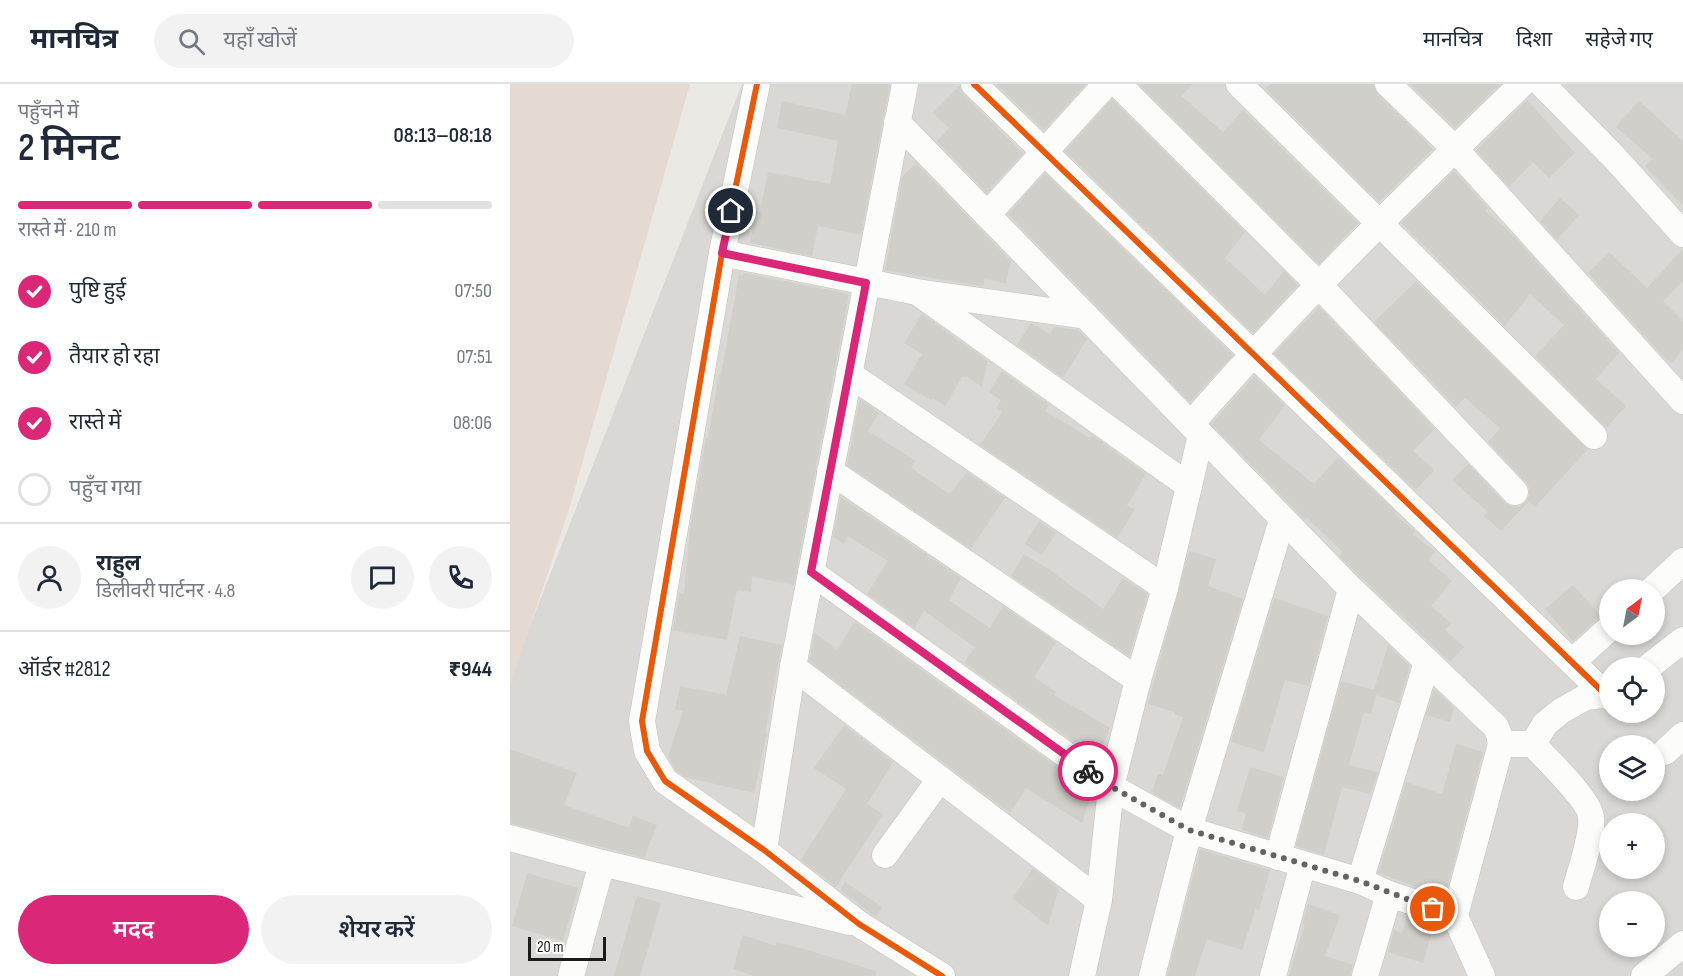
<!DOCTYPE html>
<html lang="hi">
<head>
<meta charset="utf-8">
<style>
  :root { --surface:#fff; --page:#f2f2f3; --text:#1f2937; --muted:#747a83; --line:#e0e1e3; --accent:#db2777 }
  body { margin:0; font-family:"Sofia Sans Condensed","Noto Sans Devanagari",sans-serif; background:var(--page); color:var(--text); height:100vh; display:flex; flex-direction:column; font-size:22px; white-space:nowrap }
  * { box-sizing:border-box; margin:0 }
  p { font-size:20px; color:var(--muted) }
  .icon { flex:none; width:33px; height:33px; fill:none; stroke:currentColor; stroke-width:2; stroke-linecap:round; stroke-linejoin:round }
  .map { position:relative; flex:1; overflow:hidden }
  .details { display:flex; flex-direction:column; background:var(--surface); width:510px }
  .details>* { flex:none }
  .needle { width:39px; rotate:32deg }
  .controls { position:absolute; left:1089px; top:495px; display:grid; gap:12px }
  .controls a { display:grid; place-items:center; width:66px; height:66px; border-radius:50%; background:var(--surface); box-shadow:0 3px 9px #0003; font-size:30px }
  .scale { position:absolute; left:18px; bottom:15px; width:78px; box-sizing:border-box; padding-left:6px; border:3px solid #1b1b1b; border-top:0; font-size:16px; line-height:21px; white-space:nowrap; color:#1b1b1b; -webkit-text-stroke:4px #fff; paint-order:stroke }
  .pin { position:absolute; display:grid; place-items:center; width:51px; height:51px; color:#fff; margin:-26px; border:3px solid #fff; border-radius:50%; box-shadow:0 2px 6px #0007 }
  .courier { position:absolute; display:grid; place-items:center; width:60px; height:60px; margin:-30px; border:4px solid #db2777; border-radius:50%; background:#fff; color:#222; box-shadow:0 2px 8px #0007 }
  .headline em { font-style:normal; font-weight:600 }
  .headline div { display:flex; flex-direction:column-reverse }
  .headline { display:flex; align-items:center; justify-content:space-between; height:102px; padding:0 18px }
  h1 { font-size:39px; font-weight:600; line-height:45px }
  .bar { display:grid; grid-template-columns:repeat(4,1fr); gap:9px 6px; align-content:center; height:72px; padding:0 18px }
  .bar i { height:8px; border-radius:4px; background:var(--line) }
  .bar .active { background:var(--accent) }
  .bar p { grid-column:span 4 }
  .line { display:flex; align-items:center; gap:15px; padding:0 18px; border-top:2px solid var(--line) }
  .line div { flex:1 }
  .round { display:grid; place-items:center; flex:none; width:63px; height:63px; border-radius:32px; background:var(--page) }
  ol { padding:0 18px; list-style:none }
  li { display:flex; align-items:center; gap:18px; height:66px }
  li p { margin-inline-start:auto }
  li .icon { padding:6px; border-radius:50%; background:var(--accent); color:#fff; stroke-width:4 }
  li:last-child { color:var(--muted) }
  li i { width:33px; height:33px; border:3px solid var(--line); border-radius:50% }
  .primary-button { display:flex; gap:12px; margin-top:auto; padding:12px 18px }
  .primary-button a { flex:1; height:69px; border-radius:36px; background:var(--accent); color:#fff; font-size:24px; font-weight:600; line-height:69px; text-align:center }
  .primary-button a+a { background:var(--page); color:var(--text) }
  header { display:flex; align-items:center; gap:36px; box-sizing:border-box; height:84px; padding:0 30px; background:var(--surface); border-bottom:2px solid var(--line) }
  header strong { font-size:28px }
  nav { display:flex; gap:33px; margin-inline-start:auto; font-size:21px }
  .search { width:420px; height:54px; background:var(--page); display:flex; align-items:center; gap:15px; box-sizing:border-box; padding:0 21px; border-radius:33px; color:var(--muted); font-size:22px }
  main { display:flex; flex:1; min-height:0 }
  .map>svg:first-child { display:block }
</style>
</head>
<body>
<header>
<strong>मानचित्र</strong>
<div class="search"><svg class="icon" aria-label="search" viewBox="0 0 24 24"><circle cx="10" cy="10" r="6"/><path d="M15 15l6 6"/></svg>यहाँ खोजें</div>
<nav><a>मानचित्र</a><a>दिशा</a><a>सहेजे गए</a></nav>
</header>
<main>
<section class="details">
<div class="headline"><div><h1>2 मिनट</h1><p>पहुँचने में</p></div><em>08:13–08:18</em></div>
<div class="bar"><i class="active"></i><i class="active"></i><i class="active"></i><i></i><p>रास्ते में · 210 m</p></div>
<ol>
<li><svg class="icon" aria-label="check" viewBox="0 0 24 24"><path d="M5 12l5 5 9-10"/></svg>पुष्टि हुई<p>07:50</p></li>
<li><svg class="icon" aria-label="check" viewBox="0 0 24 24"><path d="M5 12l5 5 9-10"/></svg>तैयार हो रहा<p>07:51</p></li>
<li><svg class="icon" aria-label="check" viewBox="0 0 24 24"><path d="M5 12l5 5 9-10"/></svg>रास्ते में<p>08:06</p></li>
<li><i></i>पहुँच गया</li>
</ol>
<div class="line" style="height:108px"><a class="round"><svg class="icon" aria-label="person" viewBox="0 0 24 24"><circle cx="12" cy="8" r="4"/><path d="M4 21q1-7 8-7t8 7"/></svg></a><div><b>राहुल</b><p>डिलीवरी पार्टनर · 4.8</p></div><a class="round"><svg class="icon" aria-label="chat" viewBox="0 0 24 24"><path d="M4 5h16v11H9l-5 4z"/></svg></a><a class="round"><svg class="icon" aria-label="phone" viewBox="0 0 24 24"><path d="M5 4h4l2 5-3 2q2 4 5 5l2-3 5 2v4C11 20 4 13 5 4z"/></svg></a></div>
<div class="line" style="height:78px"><div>ऑर्डर #2812</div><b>₹944</b></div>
<div class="primary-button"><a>मदद</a><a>शेयर करें</a></div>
</section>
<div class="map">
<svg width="1173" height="892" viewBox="0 0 1173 892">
  <rect width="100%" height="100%" fill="#eae9e3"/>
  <path fill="#d9d8d5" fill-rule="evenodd" d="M232 0H1173V892H0V593ZM1100 506H1144V550H1100ZM1100 584H1144V628H1100ZM1100 662H1144V706H1100ZM1100 740H1144V784H1100ZM1100 818H1144V862H1100Z"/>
  <path fill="#e5dad2" d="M0 0H180L60 422 0 603Z"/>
  <g fill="#d0cfca">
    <path d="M342 0H380L351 151 308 142 302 172 240 159 246 127 250 128 258 88 320 100 328 57 267 44 272 17 335 31Z"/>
    <path d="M486 0H576L534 46Z"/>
    <path d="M629 0H683L671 12 713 48 733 26 848 139 809 180Z"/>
    <path d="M760 0H863L868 11 923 65 869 118 756 5Z"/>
    <path d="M900 0H990L945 44Z"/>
    <path d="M449 2 454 11 513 69 477 109 427 57 439 44 423 29Z"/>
    <path d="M602 15 735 148 715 174 755 211 774 187 788 201 743 249 555 67Z"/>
    <path d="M1017 16 1065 69 1039 94 1023 78 999 103 966 66Z"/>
    <path d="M1129 17 1173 57V122L1135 82 1143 75 1106 43Z"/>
    <path d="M406 79 501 177 496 199 475 195 473 202 375 186 392 93Z"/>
    <path d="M944 87 978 124 975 127 997 145 1109 269 1086 295 1116 322 1096 344 1025 272 1054 241 1020 210 995 242 891 139Z"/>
    <path d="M535 89 723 271 680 318 498 130Z"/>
    <path d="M1050 114 1069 131 1047 156 1030 137Z"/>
    <path d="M1173 165V197L1153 217 1173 237V265L1162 279 1150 269 1078 189 1099 168 1137 204Z"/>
    <path d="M234 189 339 210 284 501 242 493 241 508 227 506 217 556 163 546 169 509 174 510 180 444 196 354H198L209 290H211L229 191 233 192Z"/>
    <path d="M906 197 1078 365 1025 423 1019 417 991 447 974 432 978 428 942 396 958 380 995 419 1000 422 1008 423 1016 418 1019 412V404L1016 398 978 358 990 344 955 314 946 323 864 238Z"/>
    <path d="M809 223 925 345 903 367 924 386 906 406 764 270Z"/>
    <path d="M412 230 478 277 472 303 456 292 455 294 452 293 435 322 422 314 421 316 394 300 412 270 394 259Z"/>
    <path d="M521 239 540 250 544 243 568 246 577 255 553 294 507 261Z"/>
    <path d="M492 287 539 321 535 327 580 354 582 351 636 390 617 421 625 426 607 454 470 361 492 328 486 324 491 316 479 308Z"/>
    <path d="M744 292 775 321 749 356 804 400 828 373 886 428 884 430 905 447 902 450 925 467 918 476 942 497 921 522 941 539 935 546 954 563 940 578 852 494 829 472 833 468 797 434 795 436 701 340Z"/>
    <path d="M350 315 369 329 358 347 406 377 401 384 440 410 457 388 495 414 461 465 337 381Z"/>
    <path d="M331 413 451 494 439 516 480 544 493 522 546 558 524 593 546 608 544 611 600 644 587 674 454 579 465 563 414 527 404 544 357 510 378 477 338 452 334 460 323 453Z"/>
    <path d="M529 437 546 449 532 471 515 460Z"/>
    <path d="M679 467 706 475 698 502 733 515 670 724 642 709 648 690 653 691 673 633 664 630 665 628 638 620Z"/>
    <path d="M514 470 540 486 593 525 613 494 638 510 619 572 501 492Z"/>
    <path d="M1063 501 1091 532 1063 557 1035 525Z"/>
    <path d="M764 514 818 532 799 602 775 596 754 668 721 658Z"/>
    <path d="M345 538 582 708 572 739 516 704 500 729 299 577 305 549 327 566Z"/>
    <path d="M230 552 272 561 255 649H257L244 709 175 693 166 687 158 672 173 627 165 625 170 602 216 611Z"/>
    <path d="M878 561 900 582 889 619 866 611 861 630 854 628 839 681 868 688 861 710 832 703 814 771 786 762 831 597 864 606Z"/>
    <path d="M924 605 944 623 940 638 916 631Z"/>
    <path d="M334 641 383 678 357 720 373 730 326 803 291 776 336 705 304 684Z"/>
    <path d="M946 660 973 668 935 813 868 789 896 698 932 710Z"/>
    <path d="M0 665 67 689 54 721 119 744 123 732 147 741 134 774 0 739Z"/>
    <path d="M740 683 774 693 758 754 732 746 736 729 727 727Z"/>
    <path d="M690 765 760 786 749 826 746 824 732 866 697 855 685 892H657Z"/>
    <path d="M523 784 549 804 538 842 503 814Z"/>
    <path d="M17 789 68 804 53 857 2 842Z"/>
    <path d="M335 798 372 823 366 833 330 806Z"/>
    <path d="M127 812 151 819 130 892H104Z"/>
    <path d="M798 820 830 831 815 872 843 881 840 892H779L795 840 793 839Z"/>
    <path d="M897 832 924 841 913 879 878 868 884 846 892 849Z"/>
    <path d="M233 851 266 862V858L294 865 366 887V892H244L223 885Z"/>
  </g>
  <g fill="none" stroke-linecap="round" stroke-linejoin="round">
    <defs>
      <g id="minor">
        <path d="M247 0 212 169 132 637 137 667 155 697 254 766 349 840 432 892"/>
        <path d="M464 0 1097 612"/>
        <path d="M608 0 809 201 1005 408"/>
        <path d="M729 0 1084 352"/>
        <path d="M878 0 945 65 1173 317"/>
        <path d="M1032 0 1104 73 1173 150"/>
        <path d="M387 38 841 505 986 643 989 650 991 660"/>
        <path d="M477 131 596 0"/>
        <path d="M212 169 407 208 576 232"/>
        <path d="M410 210 679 402"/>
        <path d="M339 290 655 504"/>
        <path d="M681 340C784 221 898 110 1012 0"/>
        <path d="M320 387 628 596"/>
        <path d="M301 488 601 703 679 746 850 797 879 810 945 832 972 892"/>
        <path d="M1142 506 1173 477"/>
        <path d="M1062 578 1100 544"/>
        <path d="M283 583 589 816"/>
        <path d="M1137 584 1173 556"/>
        <path d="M1023 660C1036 675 1080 716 1081 733 1083 751 1071 784 1066 803"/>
        <path d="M1155 668 1173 651"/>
        <path d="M0 754 92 779 340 838"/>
        <path d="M254 766 283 583 395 0"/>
        <path d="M375 771 430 695"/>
        <path d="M768 773 841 505"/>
        <path d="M850 797 917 578"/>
        <path d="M945 832 991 660H1023L1035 640 1051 627 1076 613 1100 610"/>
        <path d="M61 892 92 779"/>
        <path d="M572 892 589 816 601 703 628 596 655 504 691 351"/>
        <path d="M642 892 679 746 772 436"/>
        <path d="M763 892 793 780"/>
        <path d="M855 892 879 810"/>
        <path d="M1134 892 1173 860"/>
      </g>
    </defs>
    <use href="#minor" stroke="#c2c2bf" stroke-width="27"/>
    <use href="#minor" stroke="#fcfcfb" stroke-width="26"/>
    <defs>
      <g id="cycleway">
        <path d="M247 0 212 169 132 637 137 667 155 697 254 766 349 840 432 892"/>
        <path d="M464 0 1097 612"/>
      </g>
    </defs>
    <use href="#cycleway" stroke="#fff" stroke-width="10"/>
    <use href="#cycleway" stroke="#e8590c" stroke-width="6"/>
  </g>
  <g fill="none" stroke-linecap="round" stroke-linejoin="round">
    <path stroke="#636361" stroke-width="6" stroke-dasharray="0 10.8" d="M578 687 602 703 679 746 850 797 923 825"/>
    <path stroke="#db2777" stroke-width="8" d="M221 127 212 169 356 199 301 488 578 687"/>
  </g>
</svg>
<div class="controls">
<a><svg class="needle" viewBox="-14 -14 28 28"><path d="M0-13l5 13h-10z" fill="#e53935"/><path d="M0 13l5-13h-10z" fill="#747a83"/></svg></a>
<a><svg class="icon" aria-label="locate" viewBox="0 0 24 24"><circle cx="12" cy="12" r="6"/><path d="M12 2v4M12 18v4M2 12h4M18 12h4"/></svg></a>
<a><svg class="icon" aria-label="layers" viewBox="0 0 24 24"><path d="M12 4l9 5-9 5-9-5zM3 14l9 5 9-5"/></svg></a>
<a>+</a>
<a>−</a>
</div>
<div class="scale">20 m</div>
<div class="pin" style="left:923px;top:825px;background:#ea580c"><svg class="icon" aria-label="bag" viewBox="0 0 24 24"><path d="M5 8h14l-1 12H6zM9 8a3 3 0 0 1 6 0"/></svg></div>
<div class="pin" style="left:221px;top:127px;background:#1f2937"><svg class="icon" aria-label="home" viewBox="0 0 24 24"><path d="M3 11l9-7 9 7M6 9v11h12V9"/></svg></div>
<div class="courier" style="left:578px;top:687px"><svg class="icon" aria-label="bike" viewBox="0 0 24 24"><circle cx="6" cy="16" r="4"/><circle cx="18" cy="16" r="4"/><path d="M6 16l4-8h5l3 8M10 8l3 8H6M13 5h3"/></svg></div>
</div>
</main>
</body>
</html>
